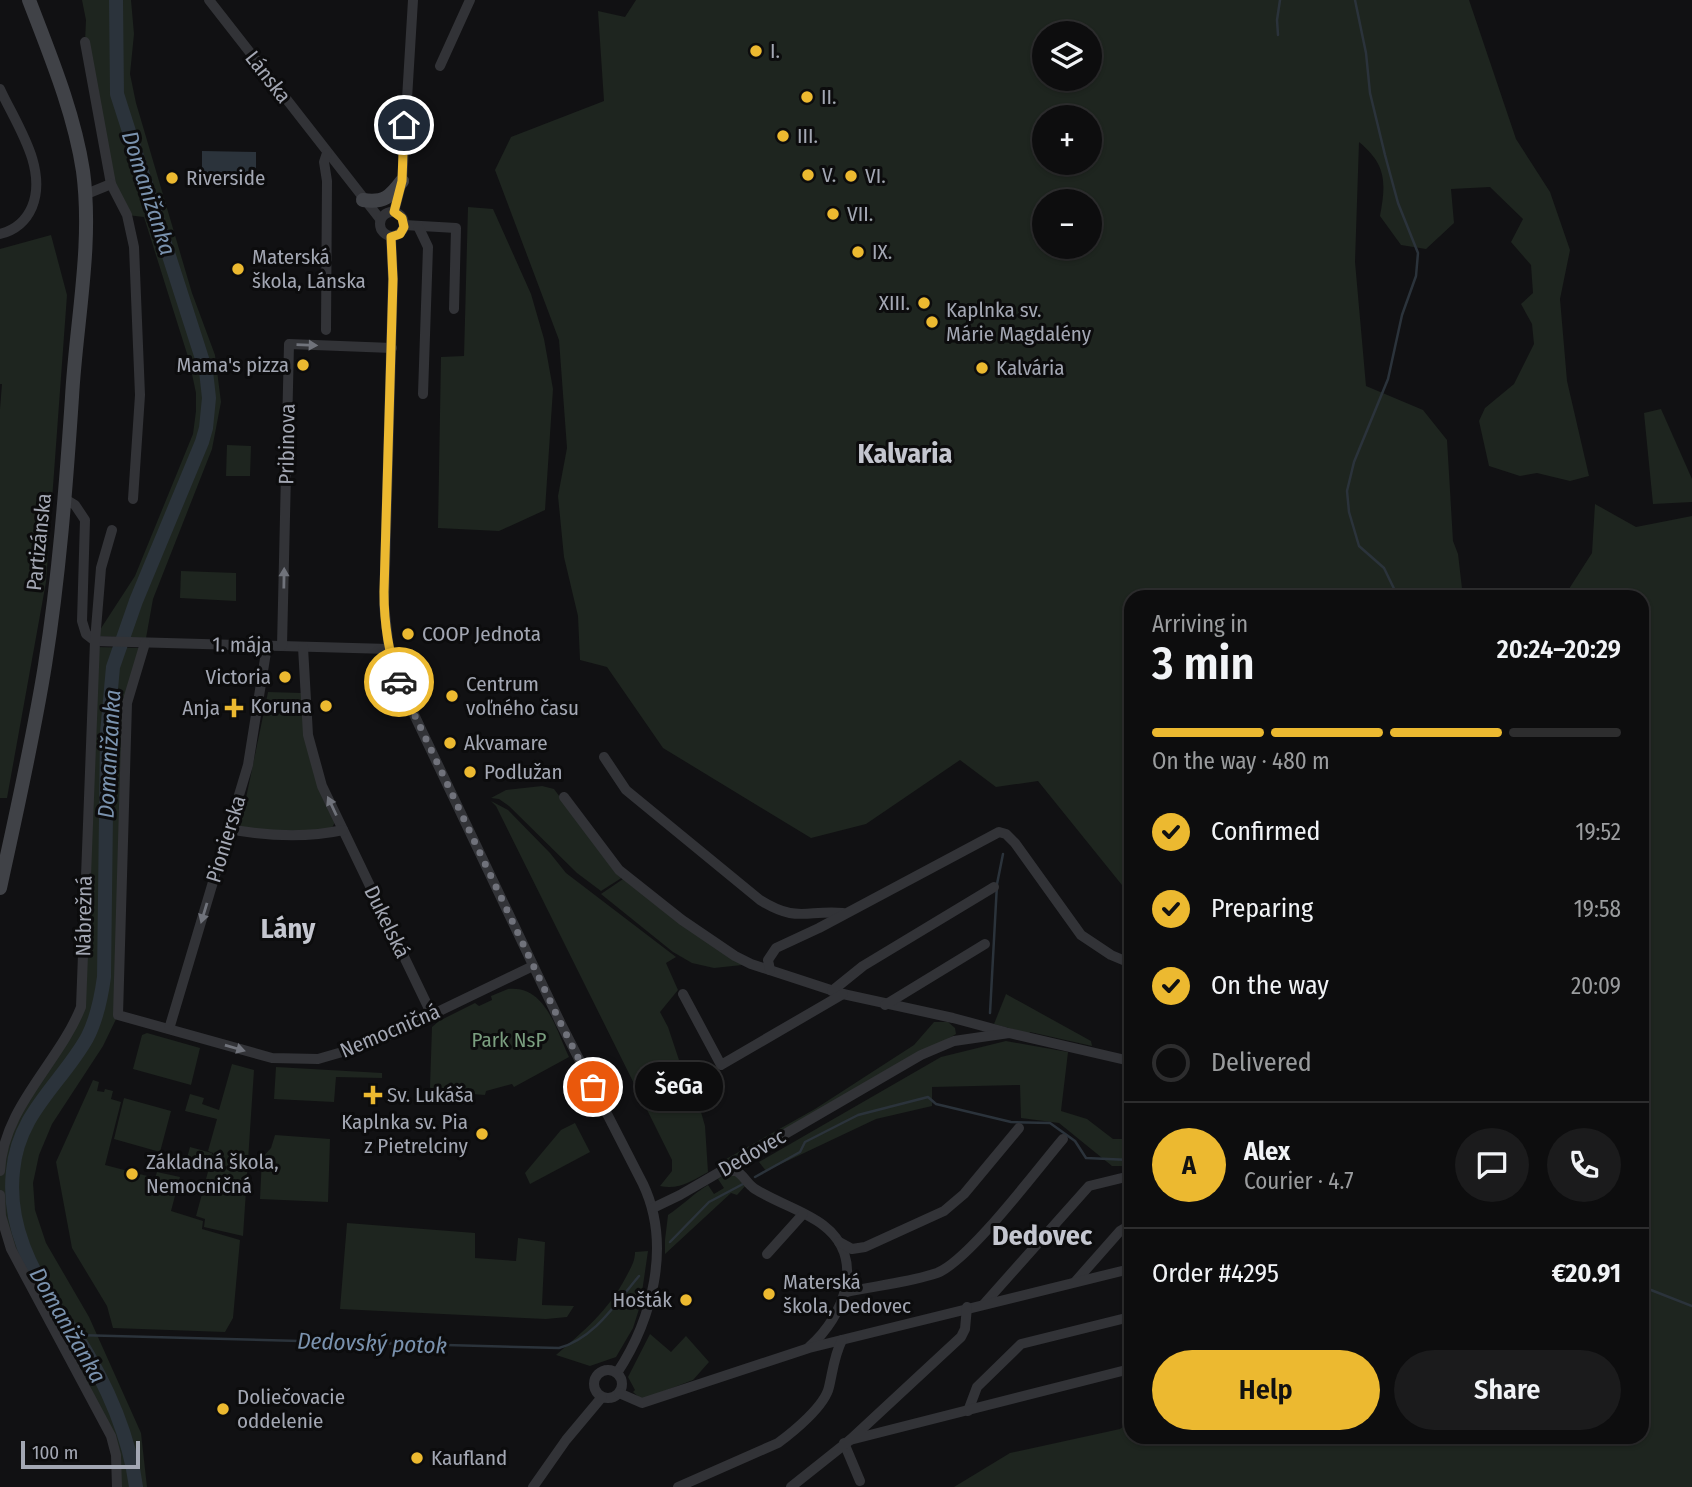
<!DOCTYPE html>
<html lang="en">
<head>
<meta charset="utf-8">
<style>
  :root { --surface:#0d0d0e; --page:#1b1b1c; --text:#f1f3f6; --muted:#9a9c9e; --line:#2d2d2e; --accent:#ecb930 }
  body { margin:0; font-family:"Fira Sans Condensed",sans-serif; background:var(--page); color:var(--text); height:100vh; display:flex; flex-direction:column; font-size:26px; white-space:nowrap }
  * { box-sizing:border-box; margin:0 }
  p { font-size:23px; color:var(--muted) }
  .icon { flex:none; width:38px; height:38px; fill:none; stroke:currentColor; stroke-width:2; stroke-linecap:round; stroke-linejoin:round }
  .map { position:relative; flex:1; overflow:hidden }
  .side { position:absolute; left:1124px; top:590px; width:525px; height:854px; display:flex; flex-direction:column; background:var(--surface); border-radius:21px; box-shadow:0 2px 5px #0004,0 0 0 2px var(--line) }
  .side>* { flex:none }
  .tools { position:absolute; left:1032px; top:21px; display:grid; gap:14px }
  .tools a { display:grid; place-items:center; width:70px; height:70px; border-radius:50%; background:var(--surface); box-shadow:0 2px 5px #0004,0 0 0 2px var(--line); font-size:35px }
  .scale { position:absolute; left:21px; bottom:18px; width:119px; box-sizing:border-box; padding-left:7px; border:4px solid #a3a7b3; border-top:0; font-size:19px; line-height:24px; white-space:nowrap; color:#a3a7b3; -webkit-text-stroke:5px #0c0c0d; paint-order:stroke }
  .pin { position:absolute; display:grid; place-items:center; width:60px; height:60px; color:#fff; margin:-30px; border:4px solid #fff; border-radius:50%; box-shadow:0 2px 7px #0007 }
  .courier { position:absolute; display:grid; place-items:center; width:70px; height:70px; margin:-35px; border:5px solid #ecb930; border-radius:50%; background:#fff; color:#222; box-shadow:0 2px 9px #0007 }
  .bubble { position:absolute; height:49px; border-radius:24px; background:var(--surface); box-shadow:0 2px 5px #0004,0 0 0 2px var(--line); font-size:23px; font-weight:600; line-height:49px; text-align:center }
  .overview em { font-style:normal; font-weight:600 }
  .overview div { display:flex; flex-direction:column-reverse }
  .overview { display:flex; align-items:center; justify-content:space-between; height:119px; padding:0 28px }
  h1 { font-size:46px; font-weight:600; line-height:52px }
  .bar { display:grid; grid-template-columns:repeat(4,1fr); gap:10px 7px; align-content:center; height:84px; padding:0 28px }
  .bar i { height:9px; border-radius:5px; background:var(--line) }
  .bar .current { background:var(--accent) }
  .bar p { grid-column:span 4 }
  .line { display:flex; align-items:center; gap:18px; padding:0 28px; border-top:2px solid var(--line) }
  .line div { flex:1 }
  .round { display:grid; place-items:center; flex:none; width:74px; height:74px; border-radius:37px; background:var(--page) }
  ol { padding:0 28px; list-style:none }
  li { display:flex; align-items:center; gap:21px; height:77px }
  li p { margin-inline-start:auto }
  li .icon { padding:7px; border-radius:50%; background:var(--accent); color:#111; stroke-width:4 }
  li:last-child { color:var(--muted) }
  li i { width:38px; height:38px; border:4px solid var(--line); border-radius:50% }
  .button { display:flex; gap:14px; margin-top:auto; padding:14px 28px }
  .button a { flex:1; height:80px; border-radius:42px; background:var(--accent); color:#111; font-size:28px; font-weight:600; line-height:80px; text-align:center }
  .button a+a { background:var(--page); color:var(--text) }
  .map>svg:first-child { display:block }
</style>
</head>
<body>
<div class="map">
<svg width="1692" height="1487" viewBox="0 0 1692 1487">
  <rect width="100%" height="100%" fill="#111113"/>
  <g fill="#1e251f" fill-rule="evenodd">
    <path d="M82 0H131L134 34 130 74 136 103 192 293 215 355 221 402 212 449 153 599 146 638 96 636 135 576 193 434 196 411V393L189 360 144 217 127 215 111 184 85 42 86 20Z"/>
    <path d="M636 0H1469L1516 139 1550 192 1570 250 1560 299 1567 381 1589 476 1570 481 1537 473 1520 476 1489 466 1479 421 1485 408 1514 384 1534 344 1532 324 1521 304 1533 293 1531 265 1511 242 1523 219 1490 187 1451 189 1454 223 1426 249 1401 245 1380 216C1386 183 1387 165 1359 142L1355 262 1366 386 1423 410 1447 440 1453 541 1458 554 1463 597H1130V895L1038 781 996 787 960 760 866 824 811 838 663 748 607 667 580 660 578 616 564 557 558 496 567 448 559 340 495 170 511 137 604 101 598 11 625 17ZM1045 33H1090V79H1045ZM1045 117H1090V163H1045ZM1090 201V247H1045V201Z"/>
    <path d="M468 207 493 209 531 294 544 339 553 389 545 510 499 531 438 528 441 357 464 356Z"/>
    <path d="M51 235 67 295 46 582 7 798H0V409L2 384H0V249Z"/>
    <path d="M1661 409 1692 479V502L1653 504 1644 413Z"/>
    <path d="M227 445 251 446 250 476H226Z"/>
    <path d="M1595 504 1636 527 1692 516V1487H954L1010 1453 1120 1429 1123 1427H1130V1437H1642V597H1546L1567 592 1592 553Z"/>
    <path d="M181 571 236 573V601L180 598Z"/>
    <path d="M95 647 144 648 127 703 118 1015 103 1046 52 1124 39 1155 33 1183 35 1210 46 1243 89 1317 141 1433 147 1487H117L116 1455 11 1249 0 1195V1171L18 1112 81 1007Z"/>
    <path d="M268 692 301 693 335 822 331 830C303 834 267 834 240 827Z"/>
    <path d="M542 786 554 789 615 872 623 877 601 891 577 873 509 806 499 799 491 798 506 790Z"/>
    <path d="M491 801 508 810 550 853 566 873 676 957 666 963 678 990 660 1012 668 1027 687 1084 699 1105 705 1126 708 1172C692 1181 679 1190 660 1186L672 1171V1160L496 806Z"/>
    <path d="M626 877 751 964 714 968 692 963 673 952 601 894Z"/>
    <path d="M508 989C546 985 556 1030 569 1057L514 1087 512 1084 486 1091 485 1095 432 1091 430 1087 432 1027 439 1021 475 1003 479 1006 492 1000 491 996Z"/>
    <path d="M1006 994 1091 1041 1092 1046 1030 1032 1029 1034 994 1024Z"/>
    <path d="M934 1022H948L955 1028 956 1034 721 1172 719 1163 815 1109 914 1045Z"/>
    <path d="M147 1033 200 1048 191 1085 133 1069 142 1035Z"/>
    <path d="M1006 1041 1068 1052 1061 1111 1087 1119 1113 1139H1130V1166H1112L1059 1123 1021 1118 1020 1085 932 1087V1106L876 1119 766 1171 759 1162 941 1057Z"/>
    <path d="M232 1064 254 1070 243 1236 204 1227 205 1219 196 1216 209 1168 186 1162 190 1147 212 1153 210 1165 213 1153 208 1151 217 1119 185 1111 190 1094 204 1098 202 1104 219 1110Z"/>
    <path d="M276 1067 382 1073V1078L336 1077 334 1102 274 1099Z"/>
    <path d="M93 1080 99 1082 97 1091 104 1092 105 1089 113 1091 111 1099 121 1102 105 1165 155 1178 157 1172 180 1177 171 1211 203 1221 202 1229 240 1240 233 1318 225 1332 113 1328 107 1306 72 1248 56 1162Z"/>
    <path d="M124 1098 171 1111 160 1152 114 1139Z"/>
    <path d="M575 1123 590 1152 530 1184 525 1173 561 1130Z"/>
    <path d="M275 1135 330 1139 328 1202 260 1199 262 1158 271 1148Z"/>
    <path d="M727 1173 734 1174 747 1184 737 1195 731 1193 665 1254V1240L668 1215C683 1205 693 1194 708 1185L714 1194 724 1188 718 1179Z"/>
    <path d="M347 1223 475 1233V1258L516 1261 518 1238 545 1242 542 1305 574 1306 567 1317 546 1319 340 1309Z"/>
    <path d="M648 1251 640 1306 633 1328 616 1357 590 1366 556 1355C584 1331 608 1311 626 1277 630 1269 635 1262 635 1252Z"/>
    <path d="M650 1334 671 1352 686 1336 709 1362 693 1380 646 1398H640L633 1392 635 1390 628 1377Z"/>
  </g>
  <path fill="#2b333b" d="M202 151 256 152V184L202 183Z"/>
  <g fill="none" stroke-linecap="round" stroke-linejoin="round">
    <g stroke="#2b333b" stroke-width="2.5">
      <path d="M1355 0 1366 53 1370 93 1385 155 1398 203 1418 253 1416 276 1402 315 1388 379 1354 462 1347 491 1349 512 1359 546 1384 568 1398 597"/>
      <path d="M1278 35 1277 20 1280 0"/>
      <path d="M990 1013 997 884 1003 854"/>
      <path d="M755 1177 800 1152 805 1142 858 1115 928 1097 936 1104 1011 1122 1050 1123 1075 1141 1086 1158 1130 1160"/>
      <path d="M670 1242 709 1202 743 1184"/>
      <path d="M1642 1290H1651L1692 1306"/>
      <path d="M76 1335 559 1348C595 1338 616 1303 639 1276"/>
    </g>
    <path stroke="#2b333b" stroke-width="14" d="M116 0 117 94 206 371 209 398 206 428 202 442 136 601 113 667 107 733 104 977C101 999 97 1019 87 1038 61 1084 18 1113 13 1171 7 1224 31 1271 60 1314 65 1321 71 1328 76 1335 105 1381 129 1433 136 1487"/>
    <g stroke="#323337" stroke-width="10">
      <path d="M209 0 380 219"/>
      <path d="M85 42 111 184"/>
      <path d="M440 66 470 0"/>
      <path d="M0 89C16 124 48 168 32 207 26 221 16 230 0 234"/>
      <path d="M84 195 111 184 127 215 134 247 140 395 133 499"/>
      <circle cx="392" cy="224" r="12"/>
      <path d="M394 212 402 181 413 0"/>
      <path d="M404 225 456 228 454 309"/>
      <path d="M418 226 428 247 423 394"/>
      <path d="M391 237 393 279 384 605 389 649 401 687 561 1024 643 1184C672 1245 652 1320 617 1373"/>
      <path d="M326 330 327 181 324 162 327 153"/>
      <path d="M65 499 75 505 85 520 82 621 86 634 95 641"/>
      <path d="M95 641 389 649"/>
      <path d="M145 643 127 703 118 1015 272 1058 318 1059 356 1048 398 1031 533 966"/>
      <path d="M282 646 289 344 392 348"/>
      <path d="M303 647 308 735 322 786 432 1015"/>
      <path d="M604 757 626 790 760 900C797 923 805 910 843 913"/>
      <path d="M564 797 619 870 682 920 735 956 751 964 843 994 953 1018 1005 1032"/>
      <path d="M229 829C266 836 307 838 343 830"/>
      <path d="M770 970 768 960 776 948 819 928 999 832 1006 834 1015 843 1081 935 1111 955 1130 963"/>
      <path d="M832 991 863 966 994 887"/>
      <path d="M683 994 721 1065 843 994"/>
      <path d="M885 1005 985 944"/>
      <path d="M169 1029 248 765 267 646"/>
      <path d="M0 1171C3 1107 59 1063 81 1007L95 641 101 568 112 530"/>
      <path d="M724 1171H736C744 1175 747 1184 755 1189 777 1203 803 1210 823 1225 867 1258 844 1317 809 1347"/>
      <path d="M0 1195 1 1216 11 1249 111 1436 116 1455 117 1487"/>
      <path d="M653 1208 680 1195 921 1055 954 1041 1009 1033 1130 1061"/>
      <path d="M839 1242 852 1249 865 1247 944 1211 964 1194 1019 1128"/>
      <path d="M767 1254 803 1214"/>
      <path d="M1075 1282 1120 1231 1130 1225"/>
      <path d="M846 1292C874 1286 911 1282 937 1273 969 1261 1038 1168 1063 1139"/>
      <path d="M984 1304 1089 1186 1130 1176"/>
      <circle cx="608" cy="1384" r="14"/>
      <path d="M619 1393 642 1403 809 1348 1130 1269"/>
      <path d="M968 1411 977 1387 1021 1344 1130 1317"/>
      <path d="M850 1440 1130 1369"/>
      <path d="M844 1443 860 1481"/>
      <path d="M533 1487 566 1440 602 1397"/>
      <path d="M678 1487 778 1443C793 1432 825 1406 829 1387 833 1370 834 1356 842 1340"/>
      <path d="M791 1487 850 1440 961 1337 965 1329 967 1307"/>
    </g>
    <g stroke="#404247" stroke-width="14">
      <path d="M363 200C384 203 390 197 402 181"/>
      <path d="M0 888C16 814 33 740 45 665 59 577 66 487 72 397 76 323 93 245 83 171 74 112 50 55 29 0"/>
    </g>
  </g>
  <defs><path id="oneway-solid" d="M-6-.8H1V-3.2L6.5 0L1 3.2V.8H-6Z" transform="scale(1.75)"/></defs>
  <g fill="#70737b">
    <use href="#oneway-solid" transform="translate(307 345) rotate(2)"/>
    <use href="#oneway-solid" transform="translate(284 578) rotate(-89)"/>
    <use href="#oneway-solid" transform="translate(332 806) rotate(-115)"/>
    <use href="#oneway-solid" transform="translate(204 913) rotate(107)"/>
    <use href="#oneway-solid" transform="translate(235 1048) rotate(16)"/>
  </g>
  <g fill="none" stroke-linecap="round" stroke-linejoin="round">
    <path stroke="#70727b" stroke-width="7" stroke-dasharray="0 12.6" d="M399 682 561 1024 593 1087"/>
    <path stroke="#ecb930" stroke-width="9" d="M399 682C388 652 384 624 384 592L393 279 391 237 400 234 404 227 402 218 394 212 402 181 404 125"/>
  </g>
  <g fill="#ecb930" stroke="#0c0c0d" stroke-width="2.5">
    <circle cx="756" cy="51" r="7"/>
    <circle cx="807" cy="97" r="7"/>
    <circle cx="783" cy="136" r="7"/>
    <circle cx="808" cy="175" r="7"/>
    <circle cx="851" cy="176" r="7"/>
    <circle cx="172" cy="178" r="7"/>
    <circle cx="833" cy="214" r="7"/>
    <circle cx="858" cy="252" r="7"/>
    <circle cx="238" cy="269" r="7"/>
    <circle cx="924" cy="303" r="7"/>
    <circle cx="932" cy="322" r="7"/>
    <circle cx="303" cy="365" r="7"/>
    <circle cx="982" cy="368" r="7"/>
    <circle cx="408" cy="634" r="7"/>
    <circle cx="285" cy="677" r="7"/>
    <circle cx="452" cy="696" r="7"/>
    <circle cx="326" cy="706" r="7"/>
    <path d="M230.5 697.5h7v7h7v7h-7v7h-7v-7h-7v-7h7z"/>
    <circle cx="450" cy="743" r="7"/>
    <circle cx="470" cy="772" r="7"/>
    <path d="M369.5 1084.5h7v7h7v7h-7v7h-7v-7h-7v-7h7z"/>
    <circle cx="482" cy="1134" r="7"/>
    <circle cx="132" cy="1174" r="7"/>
    <circle cx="769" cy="1294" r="7"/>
    <circle cx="686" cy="1300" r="7"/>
    <circle cx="223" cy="1409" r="7"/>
    <circle cx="417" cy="1458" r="7"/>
  </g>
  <g text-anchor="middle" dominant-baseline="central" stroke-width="6" stroke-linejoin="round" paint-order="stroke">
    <g font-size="21" fill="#a3a7b3" stroke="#0c0c0d" text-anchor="start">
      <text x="770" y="51">I.</text>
      <text x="821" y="97">II.</text>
      <text x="797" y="136">III.</text>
      <text x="822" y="175">V.</text>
      <text x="865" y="176">VI.</text>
      <text x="186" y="178">Riverside</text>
      <text x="847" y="214">VII.</text>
      <text x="872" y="252">IX.</text>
      <text x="252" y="257">Materská<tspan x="252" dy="24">škola, Lánska</tspan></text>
      <text x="910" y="303" text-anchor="end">XIII.</text>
      <text x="946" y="310">Kaplnka sv.<tspan x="946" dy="24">Márie Magdalény</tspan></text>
      <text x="289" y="365" text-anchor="end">Mama's pizza</text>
      <text x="996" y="368">Kalvária</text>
      <text x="422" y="634">COOP Jednota</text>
      <text x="271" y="677" text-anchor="end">Victoria</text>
      <text x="466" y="684">Centrum<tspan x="466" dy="24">voľného času</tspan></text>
      <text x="312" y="706" text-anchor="end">Koruna</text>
      <text x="220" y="708" text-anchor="end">Anja</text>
      <text x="464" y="743">Akvamare</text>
      <text x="484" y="772">Podlužan</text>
      <text x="387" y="1095">Sv. Lukáša</text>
      <text x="468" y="1122" text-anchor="end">Kaplnka sv. Pia<tspan x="468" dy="24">z Pietrelciny</tspan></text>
      <text x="146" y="1162">Základná škola,<tspan x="146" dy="24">Nemocničná</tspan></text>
      <text x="783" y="1282">Materská<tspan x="783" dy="24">škola, Dedovec</tspan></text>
      <text x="672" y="1300" text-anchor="end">Hošták</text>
      <text x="237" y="1397">Doliečovacie<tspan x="237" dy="24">oddelenie</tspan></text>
      <text x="431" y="1458">Kaufland</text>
    </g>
    <g font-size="21" fill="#a3a7b3" stroke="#0c0c0d">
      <text transform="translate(268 77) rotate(52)">Lánska</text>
      <text transform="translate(287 444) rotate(-89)">Pribinova</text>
      <text transform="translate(39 542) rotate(-84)">Partizánska</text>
      <text transform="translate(242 645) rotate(1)">1. mája</text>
      <text transform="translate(226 839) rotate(-73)">Pionierska</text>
      <text transform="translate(84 916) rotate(-89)">Nábrežná</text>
      <text transform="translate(387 922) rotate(64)">Dukelská</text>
      <text transform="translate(390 1031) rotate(-23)">Nemocničná</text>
      <text transform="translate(752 1153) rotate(-30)">Dedovec</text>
    </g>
    <g font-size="21" fill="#7a9e7f" stroke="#0c0c0d">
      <text x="509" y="1040">Park NsP</text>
    </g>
    <g font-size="23" font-style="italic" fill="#7a92ae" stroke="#0c0c0d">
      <text transform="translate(149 193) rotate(72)">Domanižanka</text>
      <text transform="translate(109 754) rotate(-87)">Domanižanka</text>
      <text transform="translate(68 1325) rotate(60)">Domanižanka</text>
      <text transform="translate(372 1343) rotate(2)">Dedovský potok</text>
    </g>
    <g font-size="28" font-weight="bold" fill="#c4c6cf" stroke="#0c0c0d">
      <text x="905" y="453">Kalvaria</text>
      <text x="288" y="928">Lány</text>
      <text x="1042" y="1235">Dedovec</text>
    </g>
  </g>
</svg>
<div class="tools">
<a><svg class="icon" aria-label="layers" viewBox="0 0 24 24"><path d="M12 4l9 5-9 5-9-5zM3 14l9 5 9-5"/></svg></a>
<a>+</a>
<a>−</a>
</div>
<div class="scale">100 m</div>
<div class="pin" style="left:593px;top:1087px;background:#ea580c"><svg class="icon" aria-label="bag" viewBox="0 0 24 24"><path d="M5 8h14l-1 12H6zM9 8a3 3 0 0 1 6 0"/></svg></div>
<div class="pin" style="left:404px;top:125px;background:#1f2937"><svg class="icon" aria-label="home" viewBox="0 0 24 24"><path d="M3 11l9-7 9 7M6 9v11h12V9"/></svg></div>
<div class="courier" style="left:399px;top:682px"><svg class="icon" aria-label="car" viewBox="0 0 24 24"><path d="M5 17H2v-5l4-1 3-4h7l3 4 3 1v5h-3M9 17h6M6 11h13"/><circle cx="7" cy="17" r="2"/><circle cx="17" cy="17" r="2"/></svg></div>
<div class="bubble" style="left:635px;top:1062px;width:88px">ŠeGa</div>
<section class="side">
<div class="overview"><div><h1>3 min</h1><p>Arriving in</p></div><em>20:24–20:29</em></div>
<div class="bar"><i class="current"></i><i class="current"></i><i class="current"></i><i></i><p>On the way · 480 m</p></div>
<ol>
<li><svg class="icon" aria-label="check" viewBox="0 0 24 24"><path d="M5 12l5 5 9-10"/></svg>Confirmed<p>19:52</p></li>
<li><svg class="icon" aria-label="check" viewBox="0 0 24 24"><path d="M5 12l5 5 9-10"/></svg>Preparing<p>19:58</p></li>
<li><svg class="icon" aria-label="check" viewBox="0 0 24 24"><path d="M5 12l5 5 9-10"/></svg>On the way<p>20:09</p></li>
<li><i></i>Delivered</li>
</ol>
<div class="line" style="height:126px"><b class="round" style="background:var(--accent);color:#111">A</b><div><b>Alex</b><p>Courier · 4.7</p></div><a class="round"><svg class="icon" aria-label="chat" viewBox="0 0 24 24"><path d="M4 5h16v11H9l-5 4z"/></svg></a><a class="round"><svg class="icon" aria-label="phone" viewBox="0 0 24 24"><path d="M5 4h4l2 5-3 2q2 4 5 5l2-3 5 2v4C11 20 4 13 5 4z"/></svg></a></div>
<div class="line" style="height:91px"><div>Order #4295</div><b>€20.91</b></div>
<div class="button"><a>Help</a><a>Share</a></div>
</section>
</div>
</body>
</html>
